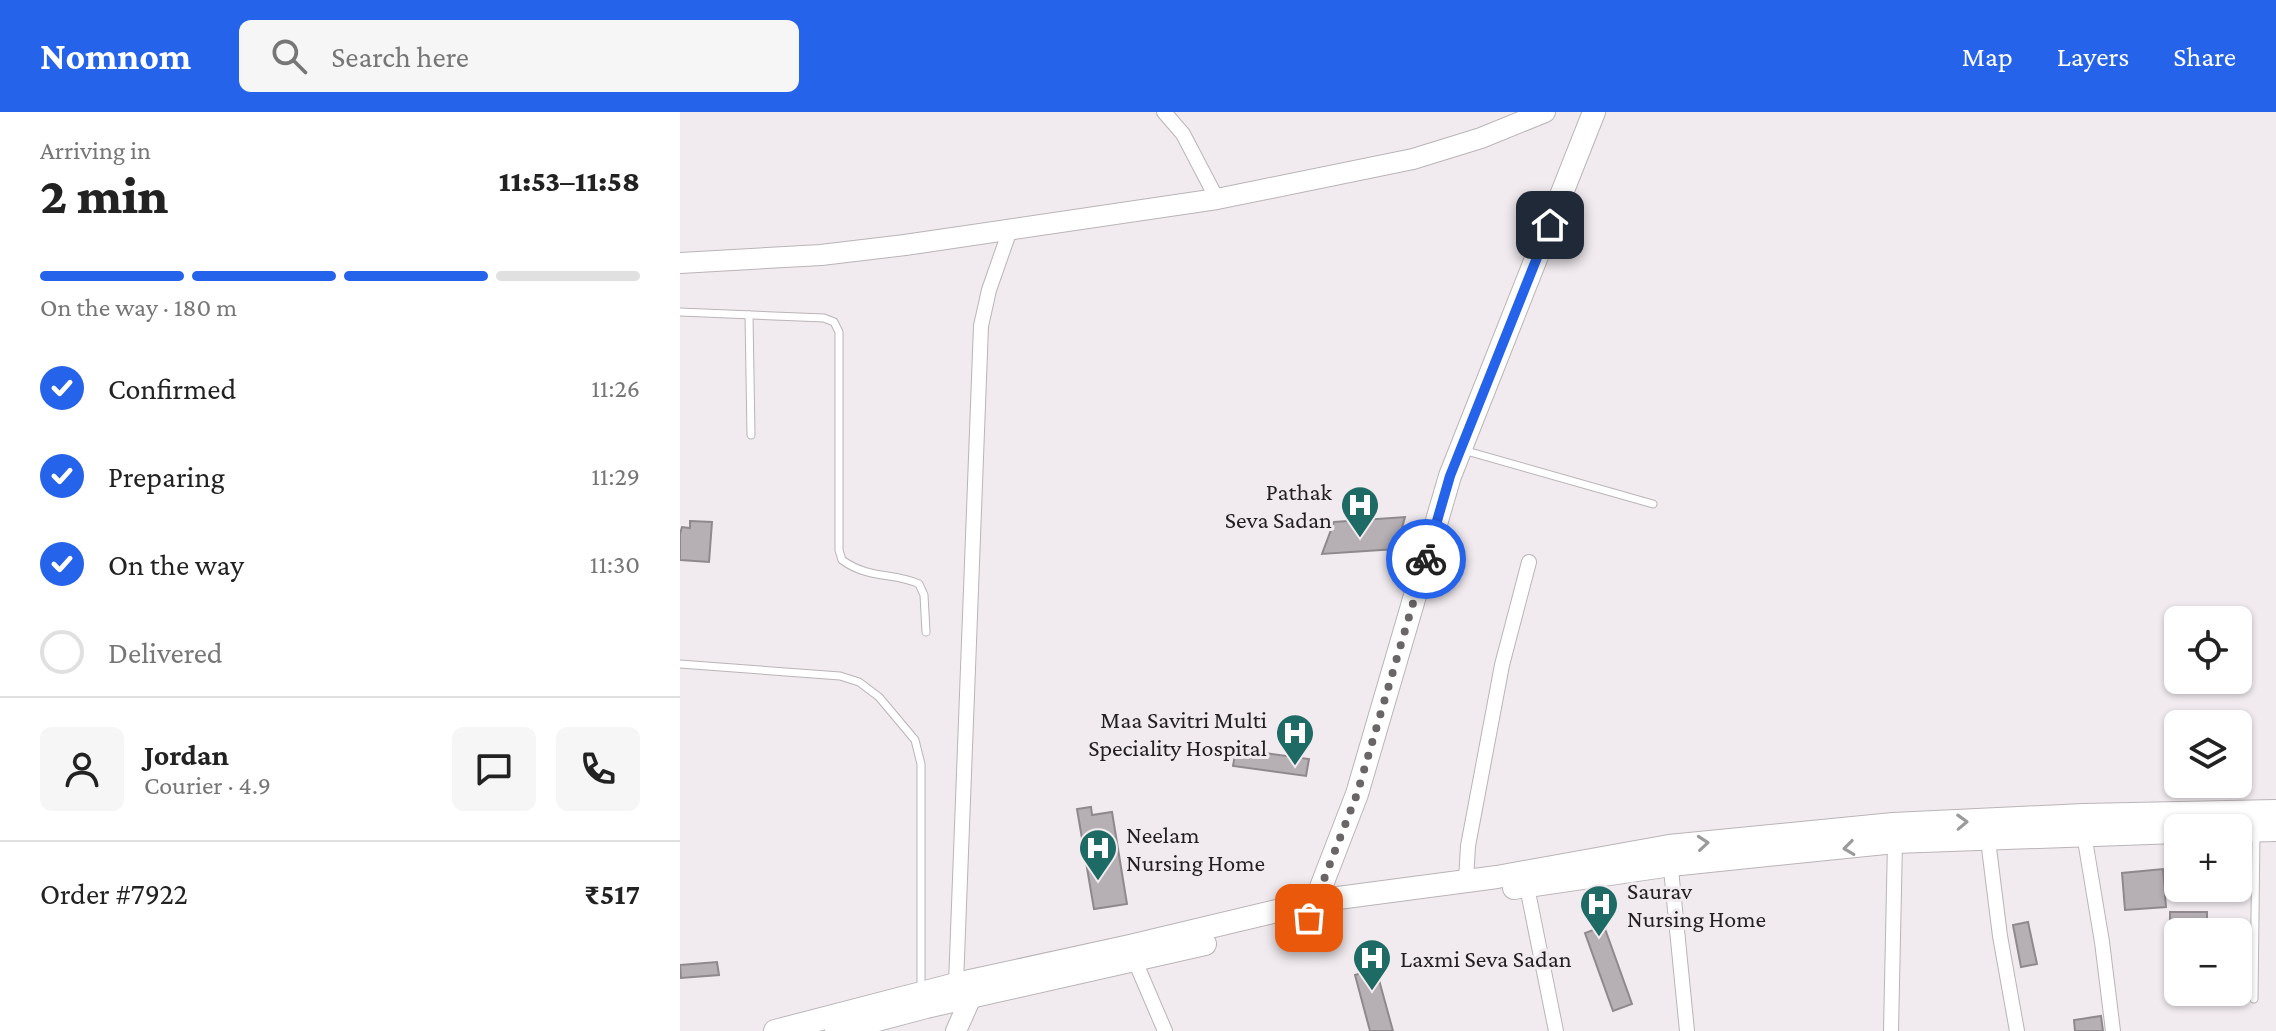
<!DOCTYPE html>
<html lang="en">
<head>
<meta charset="utf-8">
<style>
  :root { --surface:#fff; --page:#f6f6f6; --text:#222; --muted:#767676; --line:#e0e0e0; --accent:#2563eb }
  body { margin:0; font-family:"Crimson Pro",serif; background:var(--page); color:var(--text); height:100vh; display:flex; flex-direction:column; font-size:30px; white-space:nowrap }
  * { box-sizing:border-box; margin:0 }
  p { font-size:26px; color:var(--muted) }
  .icon { flex:none; width:44px; height:44px; fill:none; stroke:currentColor; stroke-width:2; stroke-linecap:round; stroke-linejoin:round }
  .map { position:relative; flex:1; overflow:hidden }
  .drawer { display:flex; flex-direction:column; background:var(--surface); width:680px }
  .drawer>* { flex:none }
  .controls { position:absolute; left:1484px; top:494px; display:grid; gap:16px }
  .controls a { display:grid; place-items:center; width:88px; height:88px; border-radius:12px; background:var(--surface); box-shadow:0 2px 6px #0004; font-size:40px }
  .pin { position:absolute; display:grid; place-items:center; width:68px; height:68px; color:#fff; margin:-34px; border-radius:16px; box-shadow:0 4px 12px #0006 }
  .courier { position:absolute; display:grid; place-items:center; width:80px; height:80px; margin:-40px; border:6px solid #2563eb; border-radius:50%; background:#fff; color:#222; box-shadow:0 2px 10px #0007 }
  .head em { font-style:normal; font-weight:800 }
  .head div { display:flex; flex-direction:column-reverse }
  .head { display:flex; align-items:center; justify-content:space-between; height:136px; padding:0 40px }
  h1 { font-size:52px; font-weight:800; line-height:60px }
  .bar { display:grid; grid-template-columns:repeat(4,1fr); gap:12px 8px; align-content:center; height:96px; padding:0 40px }
  .bar i { height:10px; border-radius:6px; background:var(--line) }
  .bar .selected { background:var(--accent) }
  .bar p { grid-column:span 4 }
  .line { display:flex; align-items:center; gap:20px; padding:0 40px; border-top:2px solid var(--line) }
  .line div { flex:1 }
  .round { display:grid; place-items:center; flex:none; width:84px; height:84px; border-radius:12px; background:var(--page) }
  ol { padding:0 40px; list-style:none }
  li { display:flex; align-items:center; gap:24px; height:88px }
  li p { margin-inline-start:auto }
  li .icon { padding:8px; border-radius:50%; background:var(--accent); color:#fff; stroke-width:4 }
  li:last-child { color:var(--muted) }
  li i { width:44px; height:44px; border:4px solid var(--line); border-radius:50% }
  header { display:flex; align-items:center; gap:48px; box-sizing:border-box; height:112px; padding:0 40px; background:var(--accent); color:#fff }
  header strong { font-size:38px }
  nav { display:flex; gap:44px; margin-inline-start:auto; font-size:28px }
  .search { width:560px; height:72px; background:var(--page); display:flex; align-items:center; gap:20px; box-sizing:border-box; padding:0 28px; border-radius:12px; color:var(--muted); font-size:30px }
  main { display:flex; flex:1; min-height:0 }
  .map>svg:first-child { display:block }
</style>
</head>
<body>
<header>
<strong>Nomnom</strong>
<div class="search"><svg class="icon" aria-label="search" viewBox="0 0 24 24"><circle cx="10" cy="10" r="6"/><path d="M15 15l6 6"/></svg>Search here</div>
<nav><a>Map</a><a>Layers</a><a>Share</a></nav>
</header>
<main>
<section class="drawer">
<div class="head"><div><h1>2 min</h1><p>Arriving in</p></div><em>11:53–11:58</em></div>
<div class="bar"><i class="selected"></i><i class="selected"></i><i class="selected"></i><i></i><p>On the way · 180 m</p></div>
<ol>
<li><svg class="icon" aria-label="check" viewBox="0 0 24 24"><path d="M5 12l5 5 9-10"/></svg>Confirmed<p>11:26</p></li>
<li><svg class="icon" aria-label="check" viewBox="0 0 24 24"><path d="M5 12l5 5 9-10"/></svg>Preparing<p>11:29</p></li>
<li><svg class="icon" aria-label="check" viewBox="0 0 24 24"><path d="M5 12l5 5 9-10"/></svg>On the way<p>11:30</p></li>
<li><i></i>Delivered</li>
</ol>
<div class="line" style="height:144px"><a class="round"><svg class="icon" aria-label="person" viewBox="0 0 24 24"><circle cx="12" cy="8" r="4"/><path d="M4 21q1-7 8-7t8 7"/></svg></a><div><b>Jordan</b><p>Courier · 4.9</p></div><a class="round"><svg class="icon" aria-label="chat" viewBox="0 0 24 24"><path d="M4 5h16v11H9l-5 4z"/></svg></a><a class="round"><svg class="icon" aria-label="phone" viewBox="0 0 24 24"><path d="M5 4h4l2 5-3 2q2 4 5 5l2-3 5 2v4C11 20 4 13 5 4z"/></svg></a></div>
<div class="line" style="height:104px"><div>Order #7922</div><b>₹517</b></div>
</section>
<div class="map">
<svg width="1596" height="919" viewBox="0 0 1596 919">
  <rect width="100%" height="100%" fill="#f1ebef"/>
  <g fill="#b6b0b4" stroke="#8f898d" stroke-width="2">
    <path d="M725 405 716 437 642 442 654 410Z"/>
    <path d="M10 409 32 410 29 450 0 448V422L2 415 10 416Z"/>
    <path d="M556 637 629 647 626 664 553 654Z"/>
    <path d="M411 695 412 703 432 700 447 792 414 797 397 697Z"/>
    <path d="M1483 757 1486 795 1445 798 1442 761Z"/>
    <rect x="1490" y="800" width="37" height="20"/>
    <path d="M1348 810 1357 852 1341 855 1333 813Z"/>
    <path d="M924 814 952 892 933 899 905 821Z"/>
    <path d="M37 850 39 863 1 866 0 853Z"/>
    <path d="M696 857 713 919H690L675 863Z"/>
    <path d="M1421 904 1423 919H1395L1394 908Z"/>
  </g>
  <g fill="none" stroke-linecap="round" stroke-linejoin="round">
    <defs>
      <g id="lane">
        <path d="M0 200 144 206 154 210 159 220V438L162 448C190 468 214 460 239 472L244 483 246 520"/>
        <path d="M69 203 71 323"/>
        <path d="M783 338 973 392"/>
        <path d="M0 552 160 564 179 570 199 585 235 628 241 652V876"/>
        <path d="M1574 887 1576 721"/>
      </g>
      <g id="street">
        <path d="M484 0 503 22 537 87"/>
        <path d="M1404 722 1422 830 1433 919"/>
        <path d="M1308 728 1320 824 1337 919"/>
        <path d="M990 747 1007 919"/>
        <path d="M786 768 788 734 822 553 849 450"/>
        <path d="M847 775 876 919"/>
        <path d="M455 849 485 919"/>
        <path d="M276 872 301 214 309 178 330 118"/>
        <path d="M1211 919 1215 730"/>
      </g>
      <g id="secondary">
        <path d="M0 151 141 143 225 133 537 87 733 47 801 26 865 0"/>
        <path d="M276 919 296 874"/>
      </g>
      <g id="primary">
        <path d="M1558 719 1596 718"/>
        <path d="M834 776 991 753 1215 730 1498 720"/>
        <path d="M631 801 677 682 770 364 914 0"/>
        <path d="M95 919 276 872 450 834 643 788 817 765 989 734 1213 712 1403 703 1596 699"/>
        <path d="M156 919 246 895 525 832"/>
      </g>
    </defs>
    <use href="#lane" stroke="#bab4b7" stroke-width="9"/>
    <use href="#street" stroke="#bab4b7" stroke-width="16"/>
    <use href="#secondary" stroke="#bab4b7" stroke-width="22"/>
    <use href="#primary" stroke="#bab4b7" stroke-width="24"/>
    <use href="#lane" stroke="#fff" stroke-width="7"/>
    <use href="#street" stroke="#fff" stroke-width="14"/>
    <use href="#secondary" stroke="#fff" stroke-width="20"/>
    <use href="#primary" stroke="#fff" stroke-width="22"/>
  </g>
  <defs><path id="oneway-chevron" d="M-2-3.5L2.5 0L-2 3.5" fill="none" stroke-width="1.6" stroke-linecap="round" stroke-linejoin="round" transform="scale(2)"/></defs>
  <g stroke="#9b9a9b">
    <use href="#oneway-chevron" transform="translate(1282 710) rotate(-2)"/>
    <use href="#oneway-chevron" transform="translate(1023 731) rotate(-5)"/>
    <use href="#oneway-chevron" transform="translate(1169 736) rotate(173)"/>
  </g>
  <g fill="none" stroke-linecap="round" stroke-linejoin="round">
    <path stroke="#6a6668" stroke-width="8" stroke-dasharray="0 14.4" d="M629 806 677 682 746 447"/>
    <path stroke="#2563eb" stroke-width="10" d="M746 447 770 364 870 113"/>
  </g>
  <defs>
    <symbol id="hospital-pin" viewBox="-11 -11 22 30"><path d="M0 17L-7.5 6A9.5 9.5 0 1 1 7.5 6Z" fill="#1e6a65" stroke="#f1ebef"/><path d="M-5-5h3v3.5h4V-5h3V5h-3V1.5h-4V5h-3Z" fill="#fff"/></symbol>
  </defs>
  <g fill-rule="evenodd">
    <use href="#hospital-pin" x="658" y="371" width="44" height="60"/>
    <use href="#hospital-pin" x="593" y="599" width="44" height="60"/>
    <use href="#hospital-pin" x="396" y="714" width="44" height="60"/>
    <use href="#hospital-pin" x="897" y="770" width="44" height="60"/>
    <use href="#hospital-pin" x="670" y="824" width="44" height="60"/>
  </g>
  <g text-anchor="middle" dominant-baseline="central" stroke-width="6" stroke-linejoin="round" paint-order="stroke">
    <g font-size="24" fill="#211f20" stroke="#f1ebef" text-anchor="start">
      <text x="652" y="379" text-anchor="end">Pathak<tspan x="652" dy="28">Seva Sadan</tspan></text>
      <text x="587" y="607" text-anchor="end">Maa Savitri Multi<tspan x="587" dy="28">Speciality Hospital</tspan></text>
      <text x="446" y="722">Neelam<tspan x="446" dy="28">Nursing Home</tspan></text>
      <text x="947" y="778">Saurav<tspan x="947" dy="28">Nursing Home</tspan></text>
      <text x="720" y="846">Laxmi Seva Sadan</text>
    </g>
  </g>
</svg>
<div class="controls">
<a><svg class="icon" aria-label="locate" viewBox="0 0 24 24"><circle cx="12" cy="12" r="6"/><path d="M12 2v4M12 18v4M2 12h4M18 12h4"/></svg></a>
<a><svg class="icon" aria-label="layers" viewBox="0 0 24 24"><path d="M12 4l9 5-9 5-9-5zM3 14l9 5 9-5"/></svg></a>
<a>+</a>
<a>−</a>
</div>
<div class="pin" style="left:629px;top:806px;background:#ea580c"><svg class="icon" aria-label="bag" viewBox="0 0 24 24"><path d="M5 8h14l-1 12H6zM9 8a3 3 0 0 1 6 0"/></svg></div>
<div class="pin" style="left:870px;top:113px;background:#1f2937"><svg class="icon" aria-label="home" viewBox="0 0 24 24"><path d="M3 11l9-7 9 7M6 9v11h12V9"/></svg></div>
<div class="courier" style="left:746px;top:447px"><svg class="icon" aria-label="bike" viewBox="0 0 24 24"><circle cx="6" cy="16" r="4"/><circle cx="18" cy="16" r="4"/><path d="M6 16l4-8h5l3 8M10 8l3 8H6M13 5h3"/></svg></div>
</div>
</main>
</body>
</html>
